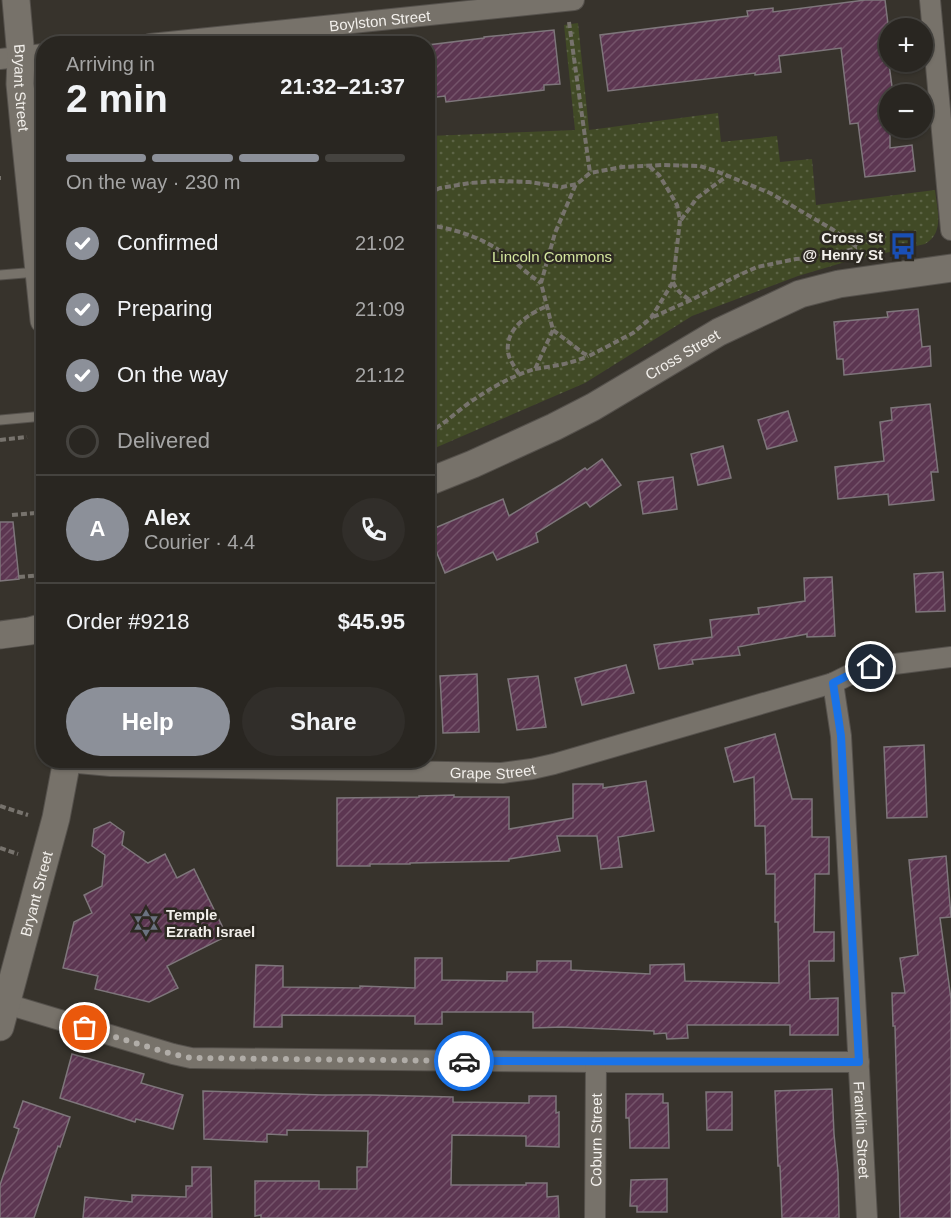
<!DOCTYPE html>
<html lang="en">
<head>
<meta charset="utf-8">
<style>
  :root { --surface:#292621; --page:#312e2a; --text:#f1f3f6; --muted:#a5a5a5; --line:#45433f; --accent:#8c9099 }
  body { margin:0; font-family:Arial,sans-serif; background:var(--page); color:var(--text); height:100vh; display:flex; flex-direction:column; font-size:22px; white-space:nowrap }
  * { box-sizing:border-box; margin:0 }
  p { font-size:20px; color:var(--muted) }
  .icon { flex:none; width:33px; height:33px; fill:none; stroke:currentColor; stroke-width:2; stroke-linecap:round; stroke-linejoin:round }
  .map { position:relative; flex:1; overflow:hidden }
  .sheet { position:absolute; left:36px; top:36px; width:399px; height:732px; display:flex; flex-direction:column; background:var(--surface); border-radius:24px; box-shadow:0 2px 4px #0004,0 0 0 2px var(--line) }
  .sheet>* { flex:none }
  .fabs { position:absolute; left:879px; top:18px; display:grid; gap:12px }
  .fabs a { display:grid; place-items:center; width:54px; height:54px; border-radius:50%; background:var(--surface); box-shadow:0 2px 4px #0004,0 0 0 2px var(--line); font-size:30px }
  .pin { position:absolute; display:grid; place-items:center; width:51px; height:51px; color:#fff; margin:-26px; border:3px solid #fff; border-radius:50%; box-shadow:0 2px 6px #0007 }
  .courier { position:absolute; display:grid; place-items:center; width:60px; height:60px; margin:-30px; border:4px solid #1a73e8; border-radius:50%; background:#fff; color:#222; box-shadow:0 2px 8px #0007 }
  .overview em { font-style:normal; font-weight:800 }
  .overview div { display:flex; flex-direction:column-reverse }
  .overview { display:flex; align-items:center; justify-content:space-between; height:102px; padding:0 30px }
  h1 { font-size:39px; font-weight:800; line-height:45px }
  .bar { display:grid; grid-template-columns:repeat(4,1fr); gap:9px 6px; align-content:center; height:72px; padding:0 30px }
  .bar i { height:8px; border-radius:4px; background:var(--line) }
  .bar .selected { background:var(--accent) }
  .bar p { grid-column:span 4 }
  .line { display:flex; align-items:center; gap:15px; padding:0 30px; border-top:2px solid var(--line) }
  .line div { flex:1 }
  .round { display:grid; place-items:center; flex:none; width:63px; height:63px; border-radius:32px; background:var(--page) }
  ol { padding:0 30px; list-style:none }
  li { display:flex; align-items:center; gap:18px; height:66px }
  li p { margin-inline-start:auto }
  li .icon { padding:6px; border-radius:50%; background:var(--accent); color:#fff; stroke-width:4 }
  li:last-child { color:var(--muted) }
  li i { width:33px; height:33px; border:3px solid var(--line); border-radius:50% }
  .action { display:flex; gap:12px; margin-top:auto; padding:12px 30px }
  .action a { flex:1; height:69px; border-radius:36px; background:var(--accent); color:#fff; font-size:24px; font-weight:800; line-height:69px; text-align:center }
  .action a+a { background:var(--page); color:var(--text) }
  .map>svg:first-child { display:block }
</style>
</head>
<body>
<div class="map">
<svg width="951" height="1218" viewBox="0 0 951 1218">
  <defs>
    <pattern id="green-dots" width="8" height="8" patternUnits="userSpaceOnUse" patternTransform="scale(1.5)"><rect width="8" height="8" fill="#414a26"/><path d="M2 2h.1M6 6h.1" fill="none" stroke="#5d6446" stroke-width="1.8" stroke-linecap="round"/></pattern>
    <pattern id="building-hatch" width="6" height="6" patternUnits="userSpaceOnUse" patternTransform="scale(1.5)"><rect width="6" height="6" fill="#5c3651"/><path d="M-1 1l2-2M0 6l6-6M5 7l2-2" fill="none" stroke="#74536a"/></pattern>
  </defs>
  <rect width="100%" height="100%" fill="#37332c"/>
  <path fill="url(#green-dots)" d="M578 23 589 130 718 113 721 142 777 136 780 162 812 159 816 205 935 190C937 209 945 233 925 244L845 262 798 276 692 316 585 383 428 451V136L575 130 564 25Z"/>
  <g fill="url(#building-hatch)" stroke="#7e767b" stroke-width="1.5">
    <path d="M865 0H885L890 40V42H886L893 94H890V148L912 145 915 171 865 177 858 123 850 124 841 48 779 56 781 72 755 75V73L608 91 600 35 748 16 747 11 773 8V12Z"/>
    <path d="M554 30 560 84 544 85V90L446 102 445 96 428 98V45L484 38V37Z"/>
    <path d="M918 309 922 347 930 346 931 366 844 375 843 359H837L834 322 888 317 887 312Z"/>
    <path d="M930 404 938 472H931L934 500 889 505 888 494 838 499 835 467 884 461 880 422 892 420 891 408Z"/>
    <path d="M788 411 797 441 767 449 758 420Z"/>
    <path d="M723 446 731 478 698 485 691 454Z"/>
    <path d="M602 459 621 485 590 507 586 502 536 533 538 542 497 560 493 552 445 573 428 531 503 499 509 516 560 485 585 468 587 470Z"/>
    <path d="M673 477 677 509 643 514 638 482Z"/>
    <path d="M0 522H13L19 579 0 581Z"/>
    <path d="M943 572 945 611 916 612 914 574Z"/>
    <path d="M832 577 835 636 807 637V634L738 647 740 655 692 660 693 664 659 669 654 645 712 637 710 620 759 614 758 608 805 601 804 578Z"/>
    <path d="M626 665 634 693 582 705 575 678Z"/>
    <path d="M477 674 479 732 443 733 440 676Z"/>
    <path d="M538 676 546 727 517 730 508 679Z"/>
    <path d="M775 734 792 799H812V837H829V874H815L814 932H834V961H809L810 999 838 998V1035H790V1025H687L688 1038 667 1039 666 1033 654 1034V1031L562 1027 533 1028V1012H442V1024H415V1016L282 1015V1027H254L256 965 283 966V987L360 988V986L415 988V958H442V980L507 981V972H537V961H571V970L650 974V965L684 964 685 981 779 983 778 922H775V874H766L765 826H755L754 777 734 782 725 748Z"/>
    <path d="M924 745 927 817 887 818 884 747Z"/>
    <path d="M646 781 654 831 618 837 622 867 601 869 597 836H557L560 851 509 859V861L410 863V864H370V866H337V798L419 797V796L454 795V797H509V829L573 818V784H603V788Z"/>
    <path d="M110 822 124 832 122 845 148 863 165 854 177 878 194 869 227 936 167 966 178 988 149 1002 95 989 98 976 63 968 74 922 92 913 84 895 102 886 105 855 92 846 94 829Z"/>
    <path d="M946 856 951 917 940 918 951 999V1218H900L895 1026H893L892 993H905L900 958 918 955 909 860Z"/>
    <path d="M72 1054 144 1074 141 1083 183 1095 173 1129 136 1119 135 1122 60 1098Z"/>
    <path d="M832 1089 834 1134 838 1173 839 1218H782L780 1166H778L775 1091Z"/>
    <path d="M203 1091 322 1095H371L453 1097V1102L529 1103V1096H556V1113L559 1112V1147L526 1146V1136L452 1135 451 1185H526V1183H547V1197L558 1196 559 1218H261V1215L255 1216V1181H319V1189H357V1167H367L368 1131 287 1130V1135L267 1134V1142L204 1139Z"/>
    <path d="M706 1092H732V1130H707Z"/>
    <path d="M626 1094H663V1103H668L669 1148H630L629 1118H626Z"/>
    <path d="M23 1101 70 1117 60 1147 58 1146 34 1218H0V1185L19 1129 14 1127Z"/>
    <path d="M192 1167H211L212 1218H83L85 1197 132 1202V1195L186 1197V1186H192Z"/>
    <path d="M667 1179V1212H637V1206H630L631 1180Z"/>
  </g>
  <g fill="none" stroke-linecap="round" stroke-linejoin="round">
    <defs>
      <g id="lane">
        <path d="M0 275 37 272"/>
        <path d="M0 420 44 416"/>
      </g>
      <g id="street">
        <path d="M930 0 951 230"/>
        <path id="s1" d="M150 44 574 0"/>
        <path d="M0 59 44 54"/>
        <path id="s2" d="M833 683 841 736 867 1218"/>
        <path id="s3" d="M67 762 111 766 502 773 532 769 554 764 833 683 857 671 871 667 951 657"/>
        <path d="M7 1004 173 1054 191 1058 596 1062H859"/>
        <path id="s4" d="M595 1218 596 1062"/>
      </g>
      <g id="secondary">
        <path id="s5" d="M16 0 21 57 20 84 24 126 44 320"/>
        <path id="s6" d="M428 482 473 464 554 427 593 407 719 332 800 294 839 284 951 268"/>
        <path d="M0 635 30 631 44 627"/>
        <path id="s7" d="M0 1027 56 818 67 760"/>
      </g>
    </defs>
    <use href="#lane" stroke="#55514c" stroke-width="11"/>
    <use href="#street" stroke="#55514c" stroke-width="22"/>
    <use href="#secondary" stroke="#55514c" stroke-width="29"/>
    <g stroke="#77736d" stroke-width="4" stroke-dasharray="6 3" stroke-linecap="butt">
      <path d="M569 22 590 173"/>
      <path d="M0 178H1"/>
      <path d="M428 193 440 188 470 183 496 181 529 182 562 187 577 184 590 173 622 167 663 165 700 166 716 171 770 193 832 229 857 247"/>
      <path d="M681 220 697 198 727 176"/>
      <path d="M428 225C455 229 481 237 503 253 516 262 527 274 541 283"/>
      <path d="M673 282C677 291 682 295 690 300"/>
      <path d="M653 317 691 300 737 276 757 267 796 259 822 257 857 248"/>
      <path d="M553 330 583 353 589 356 633 333 651 318 673 282 680 220 677 205 667 188 659 175 649 166"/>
      <path d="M535 369C553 366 571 364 588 356"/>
      <path d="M519 374C515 367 509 360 508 352 505 328 529 314 547 306"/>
      <path d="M428 433C443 425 455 413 469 403 489 389 511 376 535 369L553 330 541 283 555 233 576 184"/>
      <path d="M0 440 27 437"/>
      <path d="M12 515 36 513"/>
      <path d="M19 577 41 575"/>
      <path d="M0 806 28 815"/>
      <path d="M0 848 18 854"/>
    </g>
    <use href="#lane" stroke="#77726a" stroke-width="9"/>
    <use href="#street" stroke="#77726a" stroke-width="20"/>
    <use href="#secondary" stroke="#77726a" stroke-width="27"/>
  </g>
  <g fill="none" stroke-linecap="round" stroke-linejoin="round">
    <path stroke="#b1ada8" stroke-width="6" stroke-dasharray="0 10.8" d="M85 1028 172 1054 191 1058 464 1061"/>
    <path stroke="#1a73e8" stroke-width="8" d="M464 1061 859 1062 841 736 833 683 857 671 871 667"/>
  </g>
  <defs>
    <symbol id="bus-bare" viewBox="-9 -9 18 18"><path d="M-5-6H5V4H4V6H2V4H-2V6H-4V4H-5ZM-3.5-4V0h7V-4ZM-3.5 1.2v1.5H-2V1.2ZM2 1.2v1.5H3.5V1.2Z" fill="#1a4fb4" stroke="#2d2922" stroke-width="2.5" paint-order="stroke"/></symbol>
    <symbol id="synagogue-bare" viewBox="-9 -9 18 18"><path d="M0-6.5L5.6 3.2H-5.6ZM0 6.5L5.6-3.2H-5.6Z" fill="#6b7280" stroke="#2d2922" stroke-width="2.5" paint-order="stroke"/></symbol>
  </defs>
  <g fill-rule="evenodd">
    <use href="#bus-bare" x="884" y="227" width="38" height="38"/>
    <use href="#synagogue-bare" x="127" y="904" width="38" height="38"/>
  </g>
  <g text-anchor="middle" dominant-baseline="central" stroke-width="5" stroke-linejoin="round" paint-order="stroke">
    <g font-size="15" fill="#f2efeb" stroke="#2d2922">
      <text stroke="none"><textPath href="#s1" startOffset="231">Boylston Street</textPath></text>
      <text stroke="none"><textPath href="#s5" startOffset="88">Bryant Street</textPath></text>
      <text stroke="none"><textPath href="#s6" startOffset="285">Cross Street</textPath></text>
      <text stroke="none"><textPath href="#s3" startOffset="426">Grape Street</textPath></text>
      <text stroke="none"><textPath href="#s7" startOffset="138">Bryant Street</textPath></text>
      <text stroke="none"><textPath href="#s2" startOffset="448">Franklin Street</textPath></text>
      <text stroke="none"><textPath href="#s4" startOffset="78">Coburn Street</textPath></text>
    </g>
    <g font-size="15" font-weight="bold" fill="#f2efeb" stroke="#2d2922" text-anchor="end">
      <text x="883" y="237">Cross St<tspan x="883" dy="17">@ Henry St</tspan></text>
      <text x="166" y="914" text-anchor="start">Temple<tspan x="166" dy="17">Ezrath Israel</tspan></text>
    </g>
    <g font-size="15" fill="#d5e79f" stroke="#2d2922">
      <text x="552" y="256">Lincoln Commons</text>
    </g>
  </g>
</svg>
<div class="fabs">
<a>+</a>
<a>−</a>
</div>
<div class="pin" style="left:85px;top:1028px;background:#ea580c"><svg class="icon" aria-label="bag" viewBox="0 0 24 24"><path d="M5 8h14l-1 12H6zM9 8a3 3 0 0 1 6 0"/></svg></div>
<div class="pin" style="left:871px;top:667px;background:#1f2937"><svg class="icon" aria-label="home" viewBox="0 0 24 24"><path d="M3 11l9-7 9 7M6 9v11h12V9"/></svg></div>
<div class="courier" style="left:464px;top:1061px"><svg class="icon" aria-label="car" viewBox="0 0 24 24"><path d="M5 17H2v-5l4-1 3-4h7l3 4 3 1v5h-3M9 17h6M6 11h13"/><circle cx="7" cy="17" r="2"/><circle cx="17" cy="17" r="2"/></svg></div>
<section class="sheet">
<div class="overview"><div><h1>2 min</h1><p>Arriving in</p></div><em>21:32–21:37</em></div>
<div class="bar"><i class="selected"></i><i class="selected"></i><i class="selected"></i><i></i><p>On the way · 230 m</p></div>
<ol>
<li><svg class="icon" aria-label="check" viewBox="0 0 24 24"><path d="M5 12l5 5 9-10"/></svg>Confirmed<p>21:02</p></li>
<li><svg class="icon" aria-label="check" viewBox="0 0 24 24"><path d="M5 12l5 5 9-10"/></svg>Preparing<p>21:09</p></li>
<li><svg class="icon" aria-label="check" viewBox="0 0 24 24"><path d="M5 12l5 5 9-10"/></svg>On the way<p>21:12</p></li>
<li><i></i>Delivered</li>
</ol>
<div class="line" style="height:108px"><b class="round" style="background:var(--accent);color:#fff">A</b><div><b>Alex</b><p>Courier · 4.4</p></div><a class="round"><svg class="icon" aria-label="phone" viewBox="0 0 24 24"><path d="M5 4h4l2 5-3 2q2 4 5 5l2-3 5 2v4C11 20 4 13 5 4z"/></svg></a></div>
<div class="line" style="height:78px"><div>Order #9218</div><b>$45.95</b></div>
<div class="action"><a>Help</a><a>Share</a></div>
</section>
</div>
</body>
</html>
